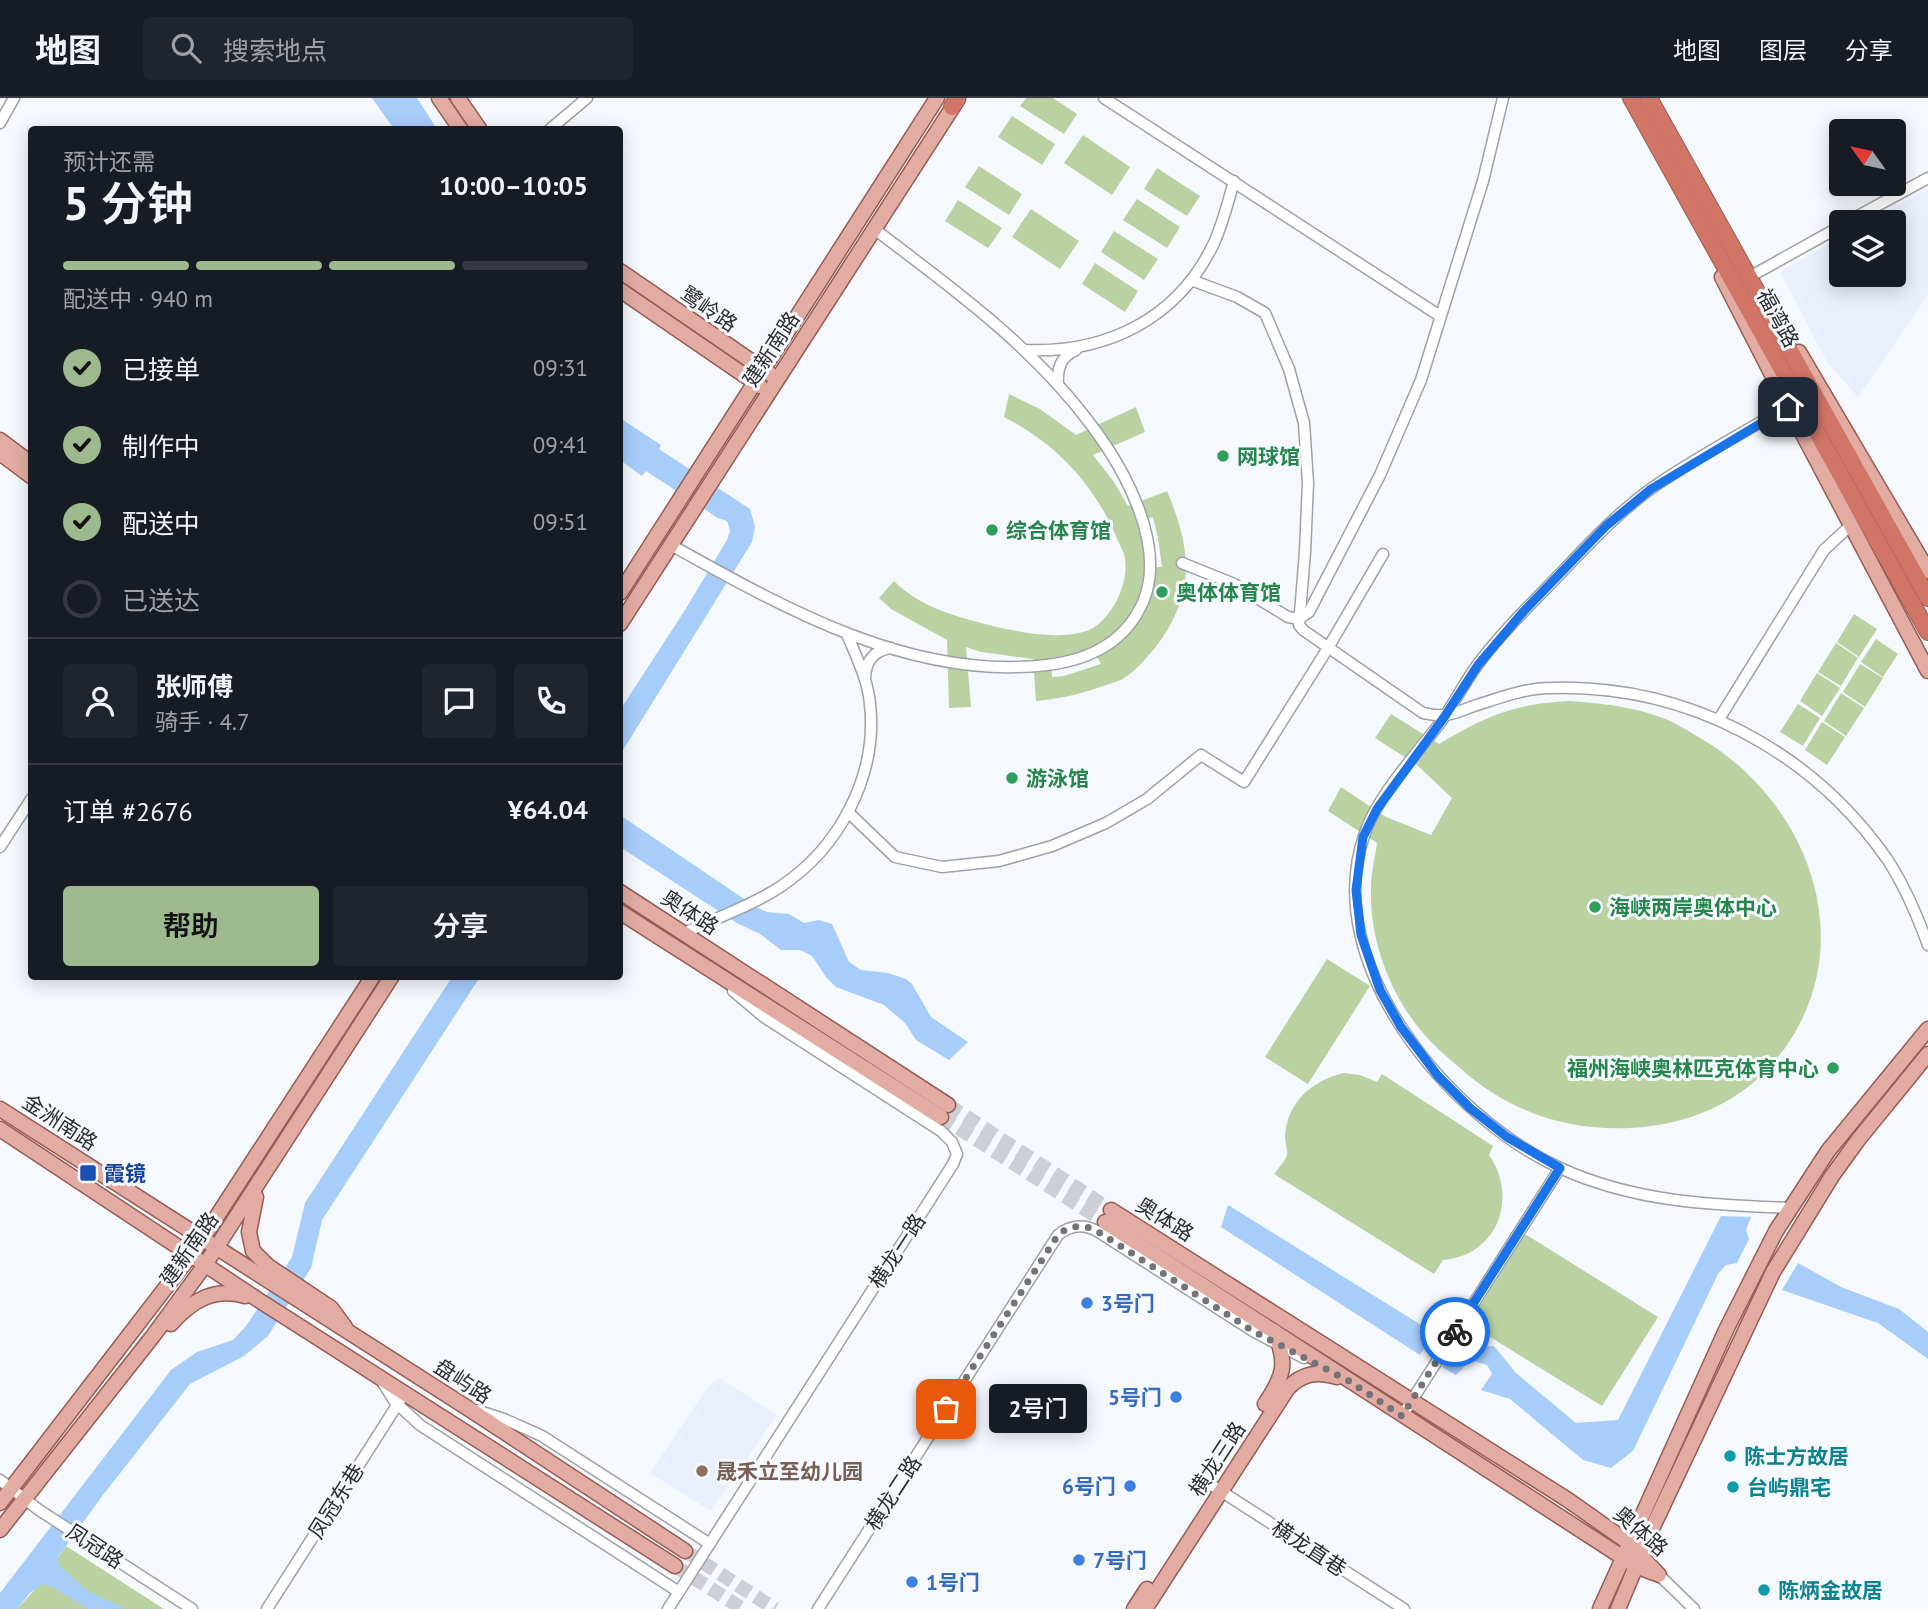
<!DOCTYPE html>
<html lang="zh">
<head>
<meta charset="utf-8">
<style>
  :root { --surface:#171b24; --page:#20242c; --text:#f1f3f6; --muted:#9ea1a6; --line:#363941; --accent:#9cba8d }
  body { margin:0; font-family:"PT Sans","Noto Sans SC",sans-serif; background:var(--page); color:var(--text); height:100vh; display:flex; flex-direction:column; font-size:26px; white-space:nowrap }
  * { box-sizing:border-box; margin:0 }
  p { font-size:23px; color:var(--muted) }
  .icon { flex:none; width:38px; height:38px; fill:none; stroke:currentColor; stroke-width:2; stroke-linecap:round; stroke-linejoin:round }
  .map { position:relative; flex:1; overflow:hidden }
  .details { position:absolute; left:28px; top:28px; width:595px; height:854px; display:flex; flex-direction:column; background:var(--surface); border-radius:7px; box-shadow:0 4px 18px #0003 }
  .details>* { flex:none }
  .needle { width:46px; rotate:303deg }
  .tools { position:absolute; left:1829px; top:21px; display:grid; gap:14px }
  .tools a { display:grid; place-items:center; width:77px; height:77px; border-radius:7px; background:var(--surface); box-shadow:0 4px 18px #0003; font-size:35px }
  .pin { position:absolute; display:grid; place-items:center; width:60px; height:60px; color:#fff; margin:-30px; border-radius:14px; box-shadow:0 4px 10px #0006 }
  .courier { position:absolute; display:grid; place-items:center; width:70px; height:70px; margin:-35px; border:5px solid #1a73e8; border-radius:50%; background:#fff; color:#222; box-shadow:0 2px 9px #0007 }
  .bubble { position:absolute; height:49px; border-radius:7px; background:var(--surface); box-shadow:0 4px 18px #0003; font-size:23px; font-weight:600; line-height:49px; text-align:center }
  .overview em { font-style:normal; font-weight:600 }
  .overview div { display:flex; flex-direction:column-reverse }
  .overview { display:flex; align-items:center; justify-content:space-between; height:119px; padding:0 35px }
  h1 { font-size:46px; font-weight:600; line-height:52px }
  .bar { display:grid; grid-template-columns:repeat(4,1fr); gap:10px 7px; align-content:center; height:84px; padding:0 35px }
  .bar i { height:9px; border-radius:5px; background:var(--line) }
  .bar .active { background:var(--accent) }
  .bar p { grid-column:span 4 }
  .line { display:flex; align-items:center; gap:18px; padding:0 35px; border-top:2px solid var(--line) }
  .line div { flex:1 }
  .round { display:grid; place-items:center; flex:none; width:74px; height:74px; border-radius:7px; background:var(--page) }
  ol { padding:0 35px; list-style:none }
  li { display:flex; align-items:center; gap:21px; height:77px }
  li p { margin-inline-start:auto }
  li .icon { padding:7px; border-radius:50%; background:var(--accent); color:#111; stroke-width:4 }
  li:last-child { color:var(--muted) }
  li i { width:38px; height:38px; border:4px solid var(--line); border-radius:50% }
  .button { display:flex; gap:14px; margin-top:auto; padding:14px 35px }
  .button a { flex:1; height:80px; border-radius:7px; background:var(--accent); color:#111; font-size:28px; font-weight:600; line-height:80px; text-align:center }
  .button a+a { background:var(--page); color:var(--text) }
  header { display:flex; align-items:center; gap:42px; box-sizing:border-box; height:98px; padding:0 35px; background:var(--surface); border-bottom:2px solid var(--line) }
  header strong { font-size:33px }
  nav { display:flex; gap:38px; margin-inline-start:auto; font-size:24px }
  .search { width:490px; height:63px; background:var(--page); display:flex; align-items:center; gap:18px; box-sizing:border-box; padding:0 24px; border-radius:7px; color:var(--muted); font-size:26px }
  .map>svg:first-child { display:block }
</style>
</head>
<body>
<header>
<strong>地图</strong>
<div class="search"><svg class="icon" aria-label="search" viewBox="0 0 24 24"><circle cx="10" cy="10" r="6"/><path d="M15 15l6 6"/></svg>搜索地点</div>
<nav><a>地图</a><a>图层</a><a>分享</a></nav>
</header>
<div class="map">
<svg width="1928" height="1511" viewBox="0 0 1928 1511">
  <rect width="100%" height="100%" fill="#f5f8fd"/>
  <g fill="#e9effc">
    <path d="M1928 91V197L1858 299 1827 264 1781 175 1784 171 1841 139V177H1894V124H1868Z"/>
    <path d="M721 1281 777 1317 711 1413 650 1375 708 1289 716 1282Z"/>
  </g>
  <g fill="#bad2a2" fill-rule="evenodd">
    <path d="M1026 0H1053L1077 16 1064 36 1020 8Z"/>
    <path d="M1012 18 1055 46 1042 67 998 39Z"/>
    <path d="M1083 37 1130 69 1112 97 1064 65Z"/>
    <path d="M979 68 1022 96 1009 117 965 89Z"/>
    <path d="M1157 70 1200 98 1187 118 1144 91Z"/>
    <path d="M1137 101 1180 129 1167 150 1123 122Z"/>
    <path d="M958 102 1002 130 988 150 945 123Z"/>
    <path d="M1031 111 1079 143 1060 171 1012 139Z"/>
    <path d="M1114 133 1158 161 1144 182 1101 154Z"/>
    <path d="M1095 165 1138 193 1125 214 1082 186Z"/>
    <path d="M1009 296 1040 311 1076 337 1136 309 1145 334 1093 357 1114 384 1128 408 1167 393C1192 452 1196 497 1155 550 1146 560 1136 573 1124 580 1120 583 1114 584 1109 586 1084 595 1062 601 1036 603L1033 561 981 554 966 549 971 609 949 610 947 542 891 511 879 500 894 483C920 509 954 518 989 527 1016 534 1062 543 1089 532 1101 527 1111 513 1117 502 1123 489 1127 476 1125 461 1124 453 1118 444 1115 436 1093 385 1054 344 1004 319ZM1153 419 1158 440 1162 469H1145L1143 443 1137 425ZM1093 552 1101 566 1064 578 1052 579 1051 560 1068 559Z"/>
    <path d="M1854 516 1877 531 1859 559 1837 544Z"/>
    <path d="M1876 541 1898 556 1883 579 1861 564Z"/>
    <path d="M1836 545 1858 560 1841 588 1818 574Z"/>
    <path d="M1860 566 1883 580 1865 609 1843 594Z"/>
    <path d="M1817 575 1840 590 1822 618 1800 603Z"/>
    <path d="M1841 595 1864 610 1846 638 1824 623Z"/>
    <path d="M1569 603C1598 605 1629 608 1657 618 1673 623 1688 633 1702 641 1814 708 1865 857 1774 964 1737 1007 1686 1027 1630 1030 1565 1033 1508 1013 1460 970 1447 959 1434 948 1423 935 1390 897 1369 840 1371 790 1371 775 1375 760 1377 745L1328 713 1341 689 1386 719 1431 737 1452 700 1417 667 1375 640 1391 616 1439 646C1486 618 1513 606 1569 603Z"/>
    <path d="M1798 606 1820 620 1803 648 1780 634Z"/>
    <path d="M1822 624 1845 639 1827 667 1805 652Z"/>
    <path d="M1327 861 1370 888 1308 986 1265 959Z"/>
    <path d="M1344 975 1360 977 1377 984 1382 976 1493 1048 1489 1057C1519 1100 1497 1158 1443 1162L1434 1176 1274 1076C1278 1071 1285 1063 1287 1057 1288 1052 1285 1045 1285 1040 1286 1005 1312 982 1344 975Z"/>
    <path d="M1525 1136 1658 1219 1602 1308 1469 1226Z"/>
    <path d="M66 1448 164 1511H17L39 1487Z"/>
  </g>
  <g fill="#a7cefb">
    <path d="M372 0H417L437 31H394Z"/>
    <path d="M620 320 661 347 659 351 750 411 755 429 752 444 620 657V612L685 512 727 442 730 433 727 423 718 420 646 373 642 378 620 362Z"/>
    <path d="M620 717 756 809 767 814 789 816 804 825 819 822 832 826 849 864 861 872 888 875 906 881 912 886 931 919 968 944 949 962 916 942 905 925 884 907 836 889 826 879 812 858 800 852H781L760 836 737 825 620 749Z"/>
    <path d="M452 879H480L322 1122 311 1170 268 1238 244 1258 190 1286 103 1397 58 1459 59 1468 89 1494 126 1511H88L53 1489 43 1486 30 1495 17 1511H0V1495L171 1272 197 1254 233 1242 246 1228 292 1159 305 1105Z"/>
    <path d="M1228 1107 1434 1235 1420 1257 1221 1129Z"/>
    <path d="M1721 1118 1751 1119 1746 1132 1749 1141 1737 1165 1726 1167 1718 1176 1633 1353 1611 1370 1583 1362 1510 1301 1481 1292 1492 1276 1487 1267 1471 1262 1456 1277 1442 1269 1456 1250 1494 1248 1516 1275 1576 1325 1618 1322Z"/>
    <path d="M1798 1165 1841 1189 1899 1211 1928 1234V1261L1878 1225 1782 1192Z"/>
  </g>
  <g fill="none" stroke-linecap="round" stroke-linejoin="round">
    <g stroke="#cdcfd4" stroke-width="14" stroke-dasharray="14 7" stroke-linecap="butt">
      <path d="M948 1007 1111 1112"/>
      <path d="M941 1019 1105 1124"/>
      <path d="M685 1453 775 1511"/>
      <path d="M675 1468 743 1511"/>
    </g>
    <defs>
      <g id="minor">
        <path d="M1104 0 1440 218"/>
        <path d="M0 25 14 0"/>
        <path d="M549 32 587 0"/>
        <path d="M1847 124 1928 80"/>
        <path d="M1753 177 1841 128"/>
        <path d="M1191 182 1237 199 1265 215 1289 271 1304 325 1308 385 1305 454 1299 527 1303 532 1423 615C1429 616 1437 618 1444 617 1453 617 1465 611 1474 608 1499 600 1525 590 1551 590 1685 586 1810 651 1887 761 1905 788 1917 817 1928 847"/>
        <path d="M1024 252C1106 256 1178 221 1214 145 1223 125 1228 104 1234 83"/>
        <path d="M1058 287C1057 271 1060 259 1076 252"/>
        <path d="M1788 308C1743 335 1695 360 1652 390 1617 415 1588 447 1559 477 1531 506 1502 534 1478 566 1464 585 1454 606 1440 625 1415 658 1378 697 1365 735 1318 865 1449 1019 1560 1070 1634 1104 1711 1107 1790 1110"/>
        <path d="M671 447C784 510 912 583 1047 567 1089 562 1125 545 1143 504 1167 448 1125 372 1092 328 1033 248 952 190 873 130"/>
        <path d="M1182 465 1234 486 1288 519 1299 521 1309 514 1380 377 1421 282 1483 83 1503 0"/>
        <path d="M865 579C866 563 874 552 891 550"/>
        <path d="M1719 621 1824 452 1852 426"/>
        <path d="M848 714 895 759 942 769 999 763 1052 748 1106 725 1147 701 1201 657 1244 684 1328 550 1383 456"/>
        <path d="M0 749 32 700"/>
        <path d="M684 835C716 820 751 808 780 789 839 750 878 678 870 606 868 582 856 558 847 536"/>
        <path d="M380 1280 395 1304 420 1327 679 1494"/>
        <path d="M476 1312 504 1321 542 1338 710 1446"/>
        <path d="M1402 1318 1560 1070"/>
        <path d="M0 1382 39 1412 192 1511"/>
        <path d="M1213 1388 1404 1511"/>
        <path d="M1659 1477 1694 1511"/>
        <path d="M267 1511 401 1301"/>
        <path d="M668 1511 953 1066 957 1056 952 1044 941 1033 764 919 733 893"/>
        <path d="M818 1511 1058 1137C1070 1127 1084 1126 1097 1133L1253 1233 1304 1260"/>
      </g>
      <g id="major">
        <path d="M439 0 461 32"/>
        <path d="M458 0 480 32"/>
        <path d="M620 173 770 276"/>
        <path d="M1722 179 1788 308 1928 573"/>
        <path d="M620 192 760 288"/>
        <path d="M1799 254 1928 473"/>
        <path d="M0 342 32 366"/>
        <path d="M0 355 32 379"/>
        <path d="M620 495 937 0"/>
        <path d="M620 526 958 1"/>
        <path d="M620 794 948 1007"/>
        <path d="M620 814 941 1019"/>
        <path d="M0 1011 466 1309 685 1453"/>
        <path d="M0 1031 260 1203 675 1468"/>
        <path d="M256 1099 249 1134 253 1153 268 1168 331 1210 345 1229"/>
        <path d="M1111 1112 1568 1402 1629 1445 1659 1477"/>
        <path d="M1105 1124 1636 1468 1654 1475"/>
        <path d="M171 1226C191 1203 214 1189 245 1198"/>
        <path d="M1265 1306C1284 1278 1288 1265 1274 1233"/>
        <path d="M0 1405 197 1149 373 878"/>
        <path d="M0 1432 153 1238 205 1167 392 878"/>
        <path d="M1134 1511 1147 1491"/>
        <path d="M1145 1511 1288 1290C1303 1275 1317 1273 1337 1279"/>
        <path d="M1600 1511 1726 1232 1776 1133 1828 1053 1928 931"/>
        <path d="M1618 1511 1650 1435 1773 1174 1832 1078 1858 1042 1928 956"/>
      </g>
      <g id="highway">
        <path d="M1631 0 1928 534"/>
        <path d="M1649 0 1928 500"/>
        <path d="M952 9 957 0"/>
      </g>
    </defs>
    <use href="#minor" stroke="#9ea1a6" stroke-width="13"/>
    <use href="#major" stroke="#975c53" stroke-width="17"/>
    <use href="#highway" stroke="#975c53" stroke-width="18"/>
    <use href="#minor" stroke="#fff" stroke-width="10"/>
    <use href="#major" stroke="#e3aca3" stroke-width="14"/>
    <use href="#highway" stroke="#d17566" stroke-width="16"/>
  </g>
  <g fill="none" stroke-linecap="round" stroke-linejoin="round">
    <path stroke="#727477" stroke-width="7" stroke-dasharray="0 12.6" d="M946 1311 1058 1137C1069 1127 1084 1126 1097 1133L1253 1233 1349 1283 1402 1318 1455 1234"/>
    <path stroke="#1a73e8" stroke-width="9" d="M1455 1234 1560 1070 1507 1039 1470 1010 1438 978 1401 929 1380 892 1361 837 1356 792 1363 739 1377 711 1445 618 1478 567 1524 513 1606 428 1651 391 1788 309"/>
  </g>
  <g fill="#2e9e5b" stroke="#f5f8fd" stroke-width="2.5">
    <circle cx="1223" cy="358" r="7"/>
    <circle cx="992" cy="432" r="7"/>
    <circle cx="1162" cy="494" r="7"/>
    <circle cx="1012" cy="680" r="7"/>
    <circle cx="1595" cy="809" r="7"/>
    <circle cx="1833" cy="970" r="7"/>
  </g>
  <rect fill="#1a4fb4" stroke="#f5f8fd" stroke-width="2.5" x="79" y="1066" width="18" height="18" rx="3.5"/>
  <g fill="#3f7fe0" stroke="#f5f8fd" stroke-width="2.5">
    <circle cx="1087" cy="1205" r="7"/>
    <circle cx="1176" cy="1299" r="7"/>
    <circle cx="1130" cy="1388" r="7"/>
    <circle cx="1079" cy="1462" r="7"/>
    <circle cx="912" cy="1484" r="7"/>
  </g>
  <g fill="#0f9aa8" stroke="#f5f8fd" stroke-width="2.5">
    <circle cx="1730" cy="1358" r="7"/>
    <circle cx="1733" cy="1389" r="7"/>
    <circle cx="1764" cy="1492" r="7"/>
  </g>
  <circle fill="#8d6e63" stroke="#f5f8fd" stroke-width="2.5" cx="702" cy="1373" r="7"/>
  <g text-anchor="middle" dominant-baseline="central" stroke-width="6" stroke-linejoin="round" paint-order="stroke">
    <g font-size="21" fill="#2c2d2f" stroke="#f5f8fd">
      <text transform="translate(709 211) rotate(34)">鹭岭路</text>
      <text transform="translate(1778 220) rotate(61)">福湾路</text>
      <text transform="translate(771 251) rotate(-57)">建新南路</text>
      <text transform="translate(690 814) rotate(33)">奥体路</text>
      <text transform="translate(60 1024) rotate(33)">金洲南路</text>
      <text transform="translate(1165 1121) rotate(32)">奥体路</text>
      <text transform="translate(189 1151) rotate(-55)">建新南路</text>
      <text transform="translate(897 1153) rotate(-57)">横龙一路</text>
      <text transform="translate(463 1283) rotate(33)">盘屿路</text>
      <text transform="translate(1217 1361) rotate(-57)">横龙三路</text>
      <text transform="translate(893 1395) rotate(-57)">横龙二路</text>
      <text transform="translate(336 1403) rotate(-58)">凤冠东巷</text>
      <text transform="translate(1641 1433) rotate(41)">奥体路</text>
      <text transform="translate(95 1448) rotate(33)">凤冠路</text>
      <text transform="translate(1309 1450) rotate(33)">横龙直巷</text>
    </g>
    <g font-size="21" font-weight="bold" fill="#27864d" stroke="#f5f8fd" text-anchor="start">
      <text x="1237" y="358">网球馆</text>
      <text x="1006" y="432">综合体育馆</text>
      <text x="1176" y="494">奥体体育馆</text>
      <text x="1026" y="680">游泳馆</text>
      <text x="1609" y="809">海峡两岸奥体中心</text>
      <text x="1819" y="970" text-anchor="end">福州海峡奥林匹克体育中心</text>
    </g>
    <g font-size="21" font-weight="bold" fill="#164399" stroke="#f5f8fd" text-anchor="start">
      <text x="104" y="1075">霞镜</text>
    </g>
    <g font-size="21" font-weight="bold" fill="#366cbe" stroke="#f5f8fd" text-anchor="start">
      <text x="1101" y="1205">3号门</text>
      <text x="1162" y="1299" text-anchor="end">5号门</text>
      <text x="1116" y="1388" text-anchor="end">6号门</text>
      <text x="1093" y="1462">7号门</text>
      <text x="926" y="1484">1号门</text>
    </g>
    <g font-size="21" font-weight="bold" fill="#0d838f" stroke="#f5f8fd" text-anchor="start">
      <text x="1744" y="1358">陈士方故居</text>
      <text x="1747" y="1389">台屿鼎宅</text>
      <text x="1778" y="1492">陈炳金故居</text>
    </g>
    <g font-size="21" font-weight="bold" fill="#785e54" stroke="#f5f8fd" text-anchor="start">
      <text x="716" y="1373">晟禾立至幼儿园</text>
    </g>
  </g>
</svg>
<div class="tools">
<a><svg class="needle" viewBox="-14 -14 28 28"><path d="M0-13l5 13h-10z" fill="#e53935"/><path d="M0 13l5-13h-10z" fill="#9ea1a6"/></svg></a>
<a><svg class="icon" aria-label="layers" viewBox="0 0 24 24"><path d="M12 4l9 5-9 5-9-5zM3 14l9 5 9-5"/></svg></a>
</div>
<div class="pin" style="left:946px;top:1311px;background:#ea580c"><svg class="icon" aria-label="bag" viewBox="0 0 24 24"><path d="M5 8h14l-1 12H6zM9 8a3 3 0 0 1 6 0"/></svg></div>
<div class="pin" style="left:1788px;top:309px;background:#1f2937"><svg class="icon" aria-label="home" viewBox="0 0 24 24"><path d="M3 11l9-7 9 7M6 9v11h12V9"/></svg></div>
<div class="courier" style="left:1455px;top:1234px"><svg class="icon" aria-label="bike" viewBox="0 0 24 24"><circle cx="6" cy="16" r="4"/><circle cx="18" cy="16" r="4"/><path d="M6 16l4-8h5l3 8M10 8l3 8H6M13 5h3"/></svg></div>
<div class="bubble" style="left:989px;top:1286px;width:98px">2号门</div>
<section class="details">
<div class="overview"><div><h1>5 分钟</h1><p>预计还需</p></div><em>10:00–10:05</em></div>
<div class="bar"><i class="active"></i><i class="active"></i><i class="active"></i><i></i><p>配送中 · 940 m</p></div>
<ol>
<li><svg class="icon" aria-label="check" viewBox="0 0 24 24"><path d="M5 12l5 5 9-10"/></svg>已接单<p>09:31</p></li>
<li><svg class="icon" aria-label="check" viewBox="0 0 24 24"><path d="M5 12l5 5 9-10"/></svg>制作中<p>09:41</p></li>
<li><svg class="icon" aria-label="check" viewBox="0 0 24 24"><path d="M5 12l5 5 9-10"/></svg>配送中<p>09:51</p></li>
<li><i></i>已送达</li>
</ol>
<div class="line" style="height:126px"><a class="round"><svg class="icon" aria-label="person" viewBox="0 0 24 24"><circle cx="12" cy="8" r="4"/><path d="M4 21q1-7 8-7t8 7"/></svg></a><div><b>张师傅</b><p>骑手 · 4.7</p></div><a class="round"><svg class="icon" aria-label="chat" viewBox="0 0 24 24"><path d="M4 5h16v11H9l-5 4z"/></svg></a><a class="round"><svg class="icon" aria-label="phone" viewBox="0 0 24 24"><path d="M5 4h4l2 5-3 2q2 4 5 5l2-3 5 2v4C11 20 4 13 5 4z"/></svg></a></div>
<div class="line" style="height:91px"><div>订单 #2676</div><b>¥64.04</b></div>
<div class="button"><a>帮助</a><a>分享</a></div>
</section>
</div>
</body>
</html>
